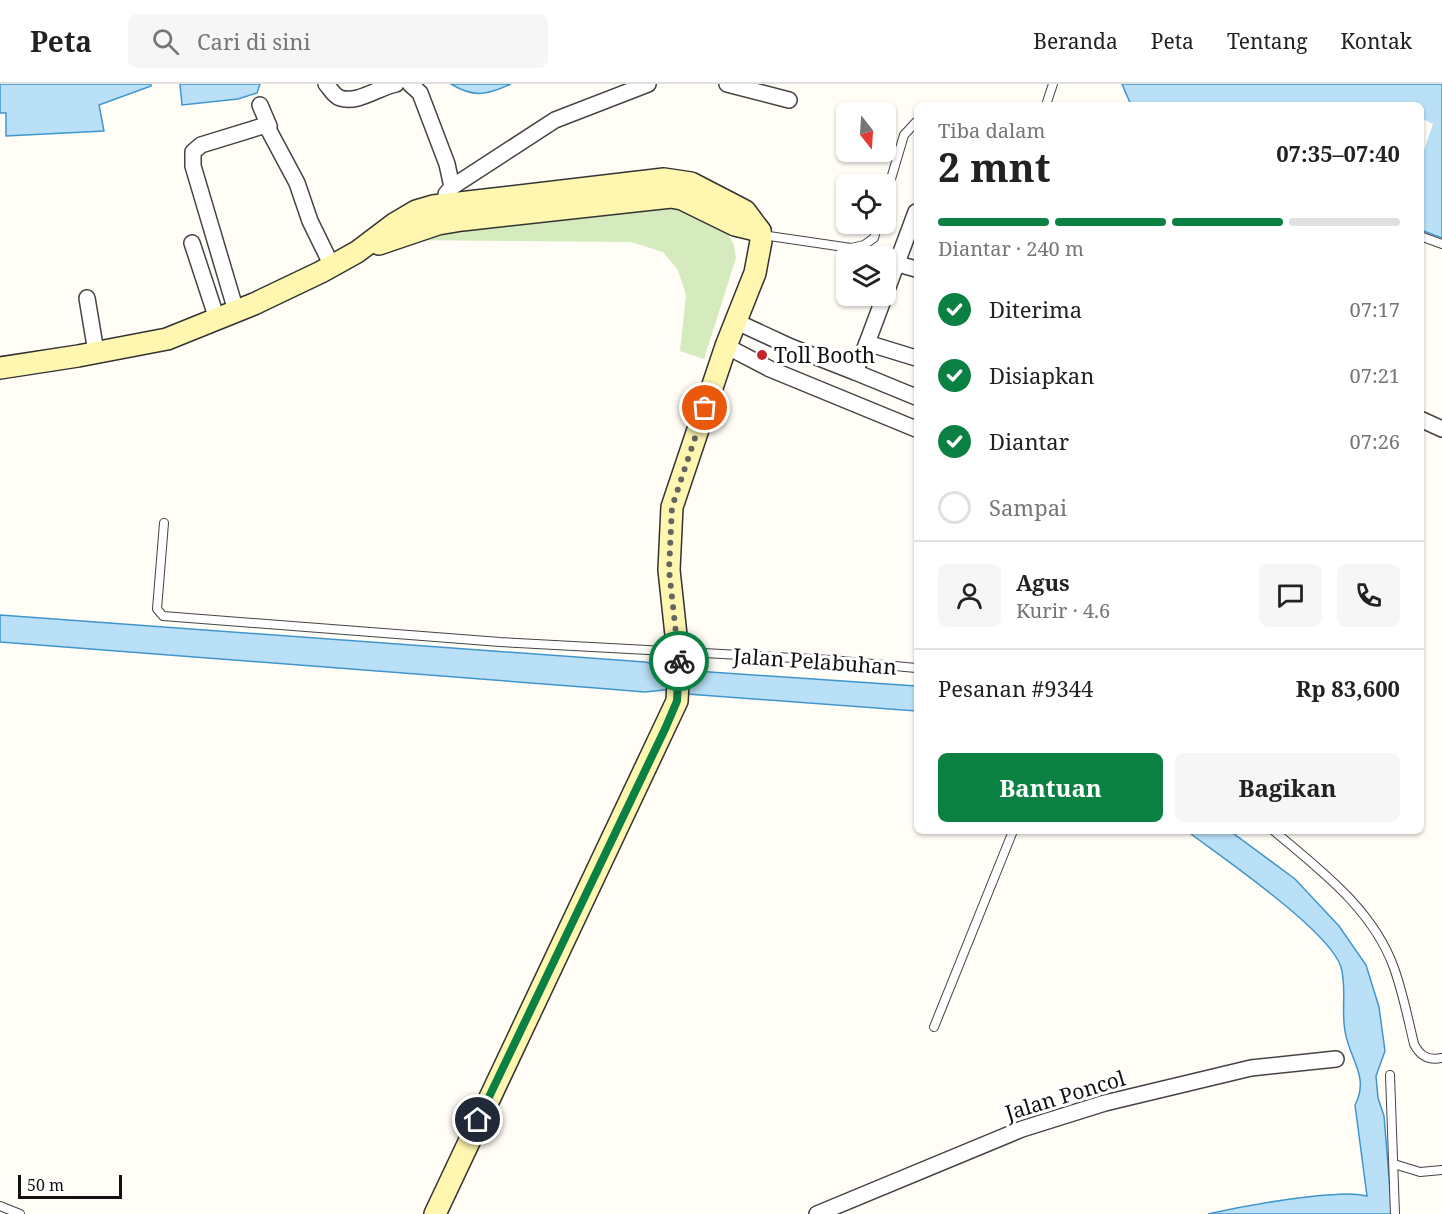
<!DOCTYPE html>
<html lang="id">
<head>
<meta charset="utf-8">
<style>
  :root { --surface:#fff; --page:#f6f6f6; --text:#222; --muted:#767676; --line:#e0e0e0; --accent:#0b8043 }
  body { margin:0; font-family:"Noto Serif",serif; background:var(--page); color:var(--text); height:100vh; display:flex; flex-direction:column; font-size:22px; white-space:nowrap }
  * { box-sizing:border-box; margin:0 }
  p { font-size:20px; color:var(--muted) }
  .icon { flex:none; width:33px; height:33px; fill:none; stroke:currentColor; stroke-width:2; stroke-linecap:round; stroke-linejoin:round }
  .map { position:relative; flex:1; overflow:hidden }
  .sheet { position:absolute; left:914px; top:18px; width:510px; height:732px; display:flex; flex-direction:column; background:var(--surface); border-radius:9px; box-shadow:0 2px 4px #0004 }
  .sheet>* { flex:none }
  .needle { width:39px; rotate:163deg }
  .buttons { position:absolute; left:836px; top:18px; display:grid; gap:12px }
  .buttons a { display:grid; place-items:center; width:60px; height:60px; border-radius:9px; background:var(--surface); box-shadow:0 2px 4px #0004; font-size:30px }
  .scale { position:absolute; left:18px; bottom:15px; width:104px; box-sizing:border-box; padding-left:6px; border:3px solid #111; border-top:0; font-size:16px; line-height:21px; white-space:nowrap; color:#111; -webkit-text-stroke:4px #fff; paint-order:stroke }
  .pin { position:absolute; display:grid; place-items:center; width:51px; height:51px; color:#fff; margin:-26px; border:3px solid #fff; border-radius:50%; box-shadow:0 2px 6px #0007 }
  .courier { position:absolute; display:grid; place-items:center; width:60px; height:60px; margin:-30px; border:4px solid #0b8043; border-radius:50%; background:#fff; color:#222; box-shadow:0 2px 8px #0007 }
  .summary em { font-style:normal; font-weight:700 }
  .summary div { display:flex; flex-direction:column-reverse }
  .summary { display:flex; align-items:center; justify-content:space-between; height:102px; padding:0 24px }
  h1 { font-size:39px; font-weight:700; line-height:45px }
  .bar { display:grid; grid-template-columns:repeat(4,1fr); gap:9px 6px; align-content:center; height:72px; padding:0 24px }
  .bar i { height:8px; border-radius:4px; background:var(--line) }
  .bar .current { background:var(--accent) }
  .bar p { grid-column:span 4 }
  .line { display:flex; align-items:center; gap:15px; padding:0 24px; border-top:2px solid var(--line) }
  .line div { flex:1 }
  .round { display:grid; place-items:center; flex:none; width:63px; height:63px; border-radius:9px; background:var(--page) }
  ol { padding:0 24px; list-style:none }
  li { display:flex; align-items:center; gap:18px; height:66px }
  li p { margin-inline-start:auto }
  li .icon { padding:6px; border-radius:50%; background:var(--accent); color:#fff; stroke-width:4 }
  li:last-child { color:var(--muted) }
  li i { width:33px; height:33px; border:3px solid var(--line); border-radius:50% }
  .button { display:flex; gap:12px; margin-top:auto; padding:12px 24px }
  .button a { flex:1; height:69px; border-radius:9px; background:var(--accent); color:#fff; font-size:24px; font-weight:700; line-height:69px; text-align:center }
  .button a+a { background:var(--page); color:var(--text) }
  header { display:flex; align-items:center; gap:36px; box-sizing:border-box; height:84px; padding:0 30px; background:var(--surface); border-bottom:2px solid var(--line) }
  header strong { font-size:28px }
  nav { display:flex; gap:33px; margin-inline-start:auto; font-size:21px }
  .search { width:420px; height:54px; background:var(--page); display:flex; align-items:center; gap:15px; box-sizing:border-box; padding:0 21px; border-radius:9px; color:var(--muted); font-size:22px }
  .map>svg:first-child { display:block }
</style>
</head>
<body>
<header>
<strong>Peta</strong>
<div class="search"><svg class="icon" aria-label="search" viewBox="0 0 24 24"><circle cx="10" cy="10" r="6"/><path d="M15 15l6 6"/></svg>Cari di sini</div>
<nav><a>Beranda</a><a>Peta</a><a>Tentang</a><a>Kontak</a></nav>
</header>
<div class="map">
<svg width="1442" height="1130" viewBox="0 0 1442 1130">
  <rect width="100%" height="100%" fill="#fffdf5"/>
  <path fill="#d5ebbd" d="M671 122C691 130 723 137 733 159 735 163 735 169 736 174L704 275 680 267 686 211 678 186 663 168 631 158 401 156 444 143Z"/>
  <g fill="#b9e0f7" stroke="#3f96cf" stroke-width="1.5">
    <path d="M0 0H151V2L99 21 104 47 6 52V29H0Z"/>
    <path d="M180 0H260L257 9 238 15 182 21Z"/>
    <path d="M451 0H511C487 11 474 14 451 0Z"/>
    <path d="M1122 0H1442V154L1421 146 1420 21H1131Z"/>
    <path d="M0 531 645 578 681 586 916 602V627L687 610 673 605 645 608 596 604 0 558Z"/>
    <path d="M1187 747H1230L1295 795 1339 842 1366 881 1379 923 1385 967 1376 992 1378 1014 1384 1032 1392 1130H1208C1244 1122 1279 1116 1315 1112 1333 1111 1350 1108 1367 1112L1355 1021C1370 992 1349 975 1345 947 1341 926 1347 904 1341 883 1329 846 1221 773 1187 747Z"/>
  </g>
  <path fill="#fffdf5" d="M1421 34 1433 40 1421 75V52L1424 43 1421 42Z"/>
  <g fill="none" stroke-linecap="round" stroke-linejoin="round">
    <defs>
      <g id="lane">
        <path d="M1046 21 1053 0"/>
        <path d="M885 115 904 51 916 38"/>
        <path d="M762 151 851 164 864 161 874 154 878 140"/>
        <path d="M1420 152 1442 160"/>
        <path d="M164 439 157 525 163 532 500 558 831 576 916 584"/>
        <path d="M1274 747C1320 786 1373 825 1394 884 1403 909 1408 935 1414 960 1420 972 1428 977 1442 974"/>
        <path d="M934 943 1013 747"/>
        <path d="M1390 991 1395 1130"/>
        <path d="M1394 1080 1420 1088 1442 1086"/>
        <path d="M0 1122 20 1130"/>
      </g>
      <g id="street">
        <path d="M326 0C330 4 334 12 340 14 358 20 379 3 396 0"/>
        <path d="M410 0 420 9 447 80 452 103 446 110"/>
        <path d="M727 0 789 16"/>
        <path d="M260 21 269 42 268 43"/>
        <path d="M452 103 555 36 648 0"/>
        <path d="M192 159 217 235"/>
        <path d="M898 180 916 185"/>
        <path d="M87 214 96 268"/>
        <path d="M236 227 193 82V68L201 61 266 41 297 99 310 137 332 182"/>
        <path d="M737 238 791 263 855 288 867 259 916 274"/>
        <path d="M867 259 916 128"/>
        <path d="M726 262 770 285 916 345"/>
        <path d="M855 288 916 313"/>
        <path d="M1420 335 1442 345"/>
        <path d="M817 1130 1022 1045 1105 1019 1251 984 1336 975"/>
      </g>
      <g id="secondary">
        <path d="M379 160 438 140 462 136 671 113 682 115 735 141 760 147"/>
        <path d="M0 284 78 272 167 255 254 220 321 188 357 168 394 140 416 127 433 122 664 95 691 99 745 127 760 147 761 157 755 189 726 262 672 423 669 486 679 579 677 617 435 1130"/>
      </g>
    </defs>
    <use href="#lane" stroke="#444" stroke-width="10"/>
    <use href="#street" stroke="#444" stroke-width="18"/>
    <use href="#secondary" stroke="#333" stroke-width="24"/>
    <use href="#lane" stroke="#fff" stroke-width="8"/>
    <use href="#street" stroke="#fff" stroke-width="15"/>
    <use href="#secondary" stroke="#fff6b0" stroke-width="21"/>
  </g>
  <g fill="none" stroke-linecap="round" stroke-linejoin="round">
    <path stroke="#646461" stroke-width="6" stroke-dasharray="0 10.8" d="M679 577 669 486 672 423 705 324"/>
    <path stroke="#0b8043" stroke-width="8" d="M478 1036 665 645 677 617 679 577"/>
  </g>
  <circle fill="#c4262e" stroke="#fff" stroke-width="2" cx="762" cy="271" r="6"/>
  <g text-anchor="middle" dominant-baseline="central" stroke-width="6" stroke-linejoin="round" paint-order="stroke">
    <g font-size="21" fill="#111" stroke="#fff" text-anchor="start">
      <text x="774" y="271">Toll Booth</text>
    </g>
    <g font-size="21" fill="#111" stroke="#fff">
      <text transform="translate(815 577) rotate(4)">Jalan Pelabuhan</text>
      <text transform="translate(1065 1011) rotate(-17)">Jalan Poncol</text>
    </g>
  </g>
</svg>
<div class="buttons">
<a><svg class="needle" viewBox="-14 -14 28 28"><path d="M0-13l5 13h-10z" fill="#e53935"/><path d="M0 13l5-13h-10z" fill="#767676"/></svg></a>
<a><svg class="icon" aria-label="locate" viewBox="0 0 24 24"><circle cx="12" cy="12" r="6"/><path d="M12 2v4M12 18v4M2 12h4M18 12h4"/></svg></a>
<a><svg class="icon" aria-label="layers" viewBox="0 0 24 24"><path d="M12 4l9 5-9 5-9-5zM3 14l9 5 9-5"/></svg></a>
</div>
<div class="scale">50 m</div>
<div class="pin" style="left:705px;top:324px;background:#ea580c"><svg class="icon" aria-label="bag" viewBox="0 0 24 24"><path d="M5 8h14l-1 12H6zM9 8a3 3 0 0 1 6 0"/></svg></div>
<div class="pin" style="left:478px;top:1036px;background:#1f2937"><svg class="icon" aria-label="home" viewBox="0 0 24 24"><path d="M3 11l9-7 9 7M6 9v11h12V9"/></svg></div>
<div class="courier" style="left:679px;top:577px"><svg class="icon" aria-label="bike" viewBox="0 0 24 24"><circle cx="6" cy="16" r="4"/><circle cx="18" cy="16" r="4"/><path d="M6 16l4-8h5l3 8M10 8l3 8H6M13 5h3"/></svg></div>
<section class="sheet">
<div class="summary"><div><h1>2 mnt</h1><p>Tiba dalam</p></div><em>07:35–07:40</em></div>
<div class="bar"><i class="current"></i><i class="current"></i><i class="current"></i><i></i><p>Diantar · 240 m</p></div>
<ol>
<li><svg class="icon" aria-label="check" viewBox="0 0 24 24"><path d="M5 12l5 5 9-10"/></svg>Diterima<p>07:17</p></li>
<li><svg class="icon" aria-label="check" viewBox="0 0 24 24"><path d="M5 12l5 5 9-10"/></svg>Disiapkan<p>07:21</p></li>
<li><svg class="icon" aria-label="check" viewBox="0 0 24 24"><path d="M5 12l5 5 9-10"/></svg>Diantar<p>07:26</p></li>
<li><i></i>Sampai</li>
</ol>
<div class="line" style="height:108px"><a class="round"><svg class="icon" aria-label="person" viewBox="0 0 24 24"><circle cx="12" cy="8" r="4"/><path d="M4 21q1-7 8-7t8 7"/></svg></a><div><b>Agus</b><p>Kurir · 4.6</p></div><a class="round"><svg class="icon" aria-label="chat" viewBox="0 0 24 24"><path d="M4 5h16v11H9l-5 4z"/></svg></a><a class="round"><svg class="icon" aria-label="phone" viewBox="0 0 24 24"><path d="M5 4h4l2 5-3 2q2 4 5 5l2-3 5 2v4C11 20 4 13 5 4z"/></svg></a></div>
<div class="line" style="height:78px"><div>Pesanan #9344</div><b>Rp 83,600</b></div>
<div class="button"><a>Bantuan</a><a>Bagikan</a></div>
</section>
</div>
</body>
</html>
